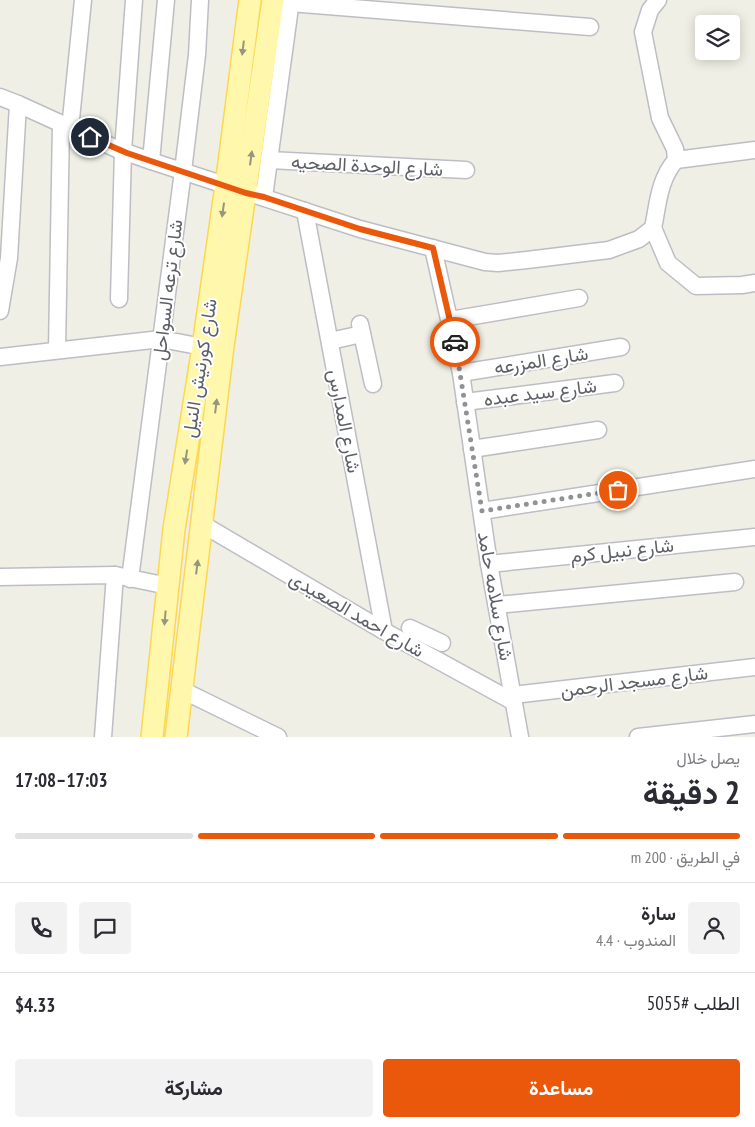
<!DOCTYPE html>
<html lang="ar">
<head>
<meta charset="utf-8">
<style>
  :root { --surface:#fff; --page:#f2f2f3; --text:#2b2b33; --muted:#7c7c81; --line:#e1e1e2; --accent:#ea580c }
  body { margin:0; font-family:"PT Sans Narrow",Vazirmatn,sans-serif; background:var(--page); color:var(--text); direction:rtl; height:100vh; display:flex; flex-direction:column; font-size:19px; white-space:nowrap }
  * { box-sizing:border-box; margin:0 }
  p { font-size:16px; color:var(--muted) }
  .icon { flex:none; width:28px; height:28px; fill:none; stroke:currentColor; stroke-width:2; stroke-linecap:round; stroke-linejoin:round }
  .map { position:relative; height:737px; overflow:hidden; direction:ltr }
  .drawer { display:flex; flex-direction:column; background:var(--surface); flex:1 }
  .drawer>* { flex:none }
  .tools { position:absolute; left:695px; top:15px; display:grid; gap:10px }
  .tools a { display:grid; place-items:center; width:45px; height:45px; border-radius:5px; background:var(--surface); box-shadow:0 2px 12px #0003; font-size:25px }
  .pin { position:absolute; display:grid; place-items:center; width:42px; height:42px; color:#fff; margin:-21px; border:2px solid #fff; border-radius:50%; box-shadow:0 1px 5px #0007 }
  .courier { position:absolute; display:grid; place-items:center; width:50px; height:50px; margin:-25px; border:4px solid #ea580c; border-radius:50%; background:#fff; color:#222; box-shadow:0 1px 6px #0007 }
  .summary em { font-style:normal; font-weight:700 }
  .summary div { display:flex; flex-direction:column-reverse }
  .summary { display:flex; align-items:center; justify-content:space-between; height:85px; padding:0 15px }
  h1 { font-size:32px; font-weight:700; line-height:38px }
  .bar { display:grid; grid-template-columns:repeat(4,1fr); gap:8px 5px; align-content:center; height:60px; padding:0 15px }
  .bar i { height:6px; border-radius:4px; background:var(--line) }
  .bar .current { background:var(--accent) }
  .bar p { grid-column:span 4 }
  .line { display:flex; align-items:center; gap:12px; padding:0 15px; border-top:1px solid var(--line) }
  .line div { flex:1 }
  .round { display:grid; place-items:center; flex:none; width:52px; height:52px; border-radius:5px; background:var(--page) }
  .button { display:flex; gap:10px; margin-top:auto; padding:10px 15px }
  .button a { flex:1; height:58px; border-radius:5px; background:var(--accent); color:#fff; font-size:20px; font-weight:700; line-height:58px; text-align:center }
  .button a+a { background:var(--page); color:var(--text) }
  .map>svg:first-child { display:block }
</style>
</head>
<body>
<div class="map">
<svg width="755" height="737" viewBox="0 0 755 737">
  <rect width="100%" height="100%" fill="#f0efe5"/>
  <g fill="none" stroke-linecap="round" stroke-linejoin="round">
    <defs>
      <g id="minor">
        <path d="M658 0 650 10 643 32 660 118 675 149 676 160"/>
        <path d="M290 3 590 27"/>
        <path d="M0 97 18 104 117 149 151 161 360 229 485 262 498 263 527 260 609 250 639 239 653 228C658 204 659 179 676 160L755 150"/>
        <path d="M70 129 83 0"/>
        <path d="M269 160 466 170"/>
        <path d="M151 161 166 0"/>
        <path d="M264 197 291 0"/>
        <path d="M305 211 384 631"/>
        <path d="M653 228 668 263 696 286 742 285 755 283"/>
        <path d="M433 248 461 373 489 564 520 737"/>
        <path d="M119 299 123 151 134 0"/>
        <path d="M0 311 9 258 18 104"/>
        <path d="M450 320 579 298"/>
        <path d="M360 324 373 384"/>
        <path d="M330 341 362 334"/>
        <path d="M57 350 61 124"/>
        <path d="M0 357 161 339 203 347"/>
        <path d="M461 373 621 347"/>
        <path d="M465 402 615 383"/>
        <path d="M472 449 598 430"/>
        <path d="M482 511 755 469"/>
        <path d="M202 524 384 631 514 702"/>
        <path d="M489 564 755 537"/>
        <path d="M0 577 115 575 168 586"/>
        <path d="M130 579 183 171 197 55 200 0"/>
        <path d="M497 605 735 582"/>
        <path d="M410 628 442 643"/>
        <path d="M182 690 278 737"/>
        <path d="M513 695 755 667"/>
        <path d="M103 737 115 575"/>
        <path d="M638 737 755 724"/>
      </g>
      <g id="major">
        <path d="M152 737 174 529 203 347 226 186 250 0"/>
        <path d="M176 737 223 346 273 0"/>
      </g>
    </defs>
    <use href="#minor" stroke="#bdbec5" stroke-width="19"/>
    <use href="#major" stroke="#fdd751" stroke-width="24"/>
    <use href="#minor" stroke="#fff" stroke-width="16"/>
    <use href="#major" stroke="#fff7ab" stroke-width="21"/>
  </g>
  <defs><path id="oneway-solid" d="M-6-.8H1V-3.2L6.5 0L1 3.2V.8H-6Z" transform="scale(1.25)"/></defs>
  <g fill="#96957f">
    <use href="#oneway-solid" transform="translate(243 48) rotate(97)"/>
    <use href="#oneway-solid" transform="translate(251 158) rotate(-82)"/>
    <use href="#oneway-solid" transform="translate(223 210) rotate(98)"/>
    <use href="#oneway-solid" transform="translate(216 406) rotate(-83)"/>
    <use href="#oneway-solid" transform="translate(186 457) rotate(99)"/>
    <use href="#oneway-solid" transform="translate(197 567) rotate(-83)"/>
    <use href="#oneway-solid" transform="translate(165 618) rotate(95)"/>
  </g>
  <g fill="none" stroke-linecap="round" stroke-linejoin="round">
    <path stroke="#909293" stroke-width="5" stroke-dasharray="0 9" d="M455 342 482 511 618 490"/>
    <path stroke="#ea580c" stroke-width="6" d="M90 137 127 153 246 193 264 197 360 229 433 248 455 342"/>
  </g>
  <g text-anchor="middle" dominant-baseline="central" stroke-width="4" stroke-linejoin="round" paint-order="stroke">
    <g font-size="19" fill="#5d6067" stroke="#fff">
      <text transform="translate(367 165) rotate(3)">شارع الوحدة الصحيه</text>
      <text transform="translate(167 290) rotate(-83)">شارع ترعه السواحل</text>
      <text transform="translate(541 360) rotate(-9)">شارع المزرعه</text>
      <text transform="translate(199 368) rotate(-81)">شارع كورنيش النيل</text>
      <text transform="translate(540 392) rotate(-7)">شارع سيد عبده</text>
      <text transform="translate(345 421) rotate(79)">شارع المدارس</text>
      <text transform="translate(622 550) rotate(-6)">شارع نبيل كرم</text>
      <text transform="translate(496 596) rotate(80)">شارع سلامه حامد</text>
      <text transform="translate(357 614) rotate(30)">شارع احمد الصعيدى</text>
      <text transform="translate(634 681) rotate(-7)">شارع مسجد الرحمن</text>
    </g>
  </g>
</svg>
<div class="tools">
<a><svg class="icon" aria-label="layers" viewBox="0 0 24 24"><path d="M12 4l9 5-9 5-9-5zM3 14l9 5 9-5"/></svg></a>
</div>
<div class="pin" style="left:618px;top:490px;background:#ea580c"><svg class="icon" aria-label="bag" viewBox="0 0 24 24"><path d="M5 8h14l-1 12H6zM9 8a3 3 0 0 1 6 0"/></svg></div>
<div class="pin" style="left:90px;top:137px;background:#1f2937"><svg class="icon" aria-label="home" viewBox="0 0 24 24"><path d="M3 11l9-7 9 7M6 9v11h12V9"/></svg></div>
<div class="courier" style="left:455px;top:342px"><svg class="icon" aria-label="car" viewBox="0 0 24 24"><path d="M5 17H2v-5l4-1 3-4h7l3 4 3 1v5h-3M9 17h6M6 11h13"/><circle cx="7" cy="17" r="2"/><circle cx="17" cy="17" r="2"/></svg></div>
</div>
<section class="drawer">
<div class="summary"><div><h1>2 دقيقة</h1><p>يصل خلال</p></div><em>17:03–17:08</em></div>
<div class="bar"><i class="current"></i><i class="current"></i><i class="current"></i><i></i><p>في الطريق · 200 m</p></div>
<div class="line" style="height:90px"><a class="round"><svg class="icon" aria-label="person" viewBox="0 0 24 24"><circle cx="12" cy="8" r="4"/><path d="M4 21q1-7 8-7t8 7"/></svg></a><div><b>سارة</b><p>المندوب · 4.4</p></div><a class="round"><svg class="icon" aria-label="chat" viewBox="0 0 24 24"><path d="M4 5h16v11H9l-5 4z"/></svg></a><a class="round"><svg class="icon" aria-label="phone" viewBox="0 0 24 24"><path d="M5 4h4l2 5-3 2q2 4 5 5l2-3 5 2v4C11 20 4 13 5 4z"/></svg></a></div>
<div class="line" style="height:65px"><div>الطلب #5055</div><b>$4.33</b></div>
<div class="button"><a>مساعدة</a><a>مشاركة</a></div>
</section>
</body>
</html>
